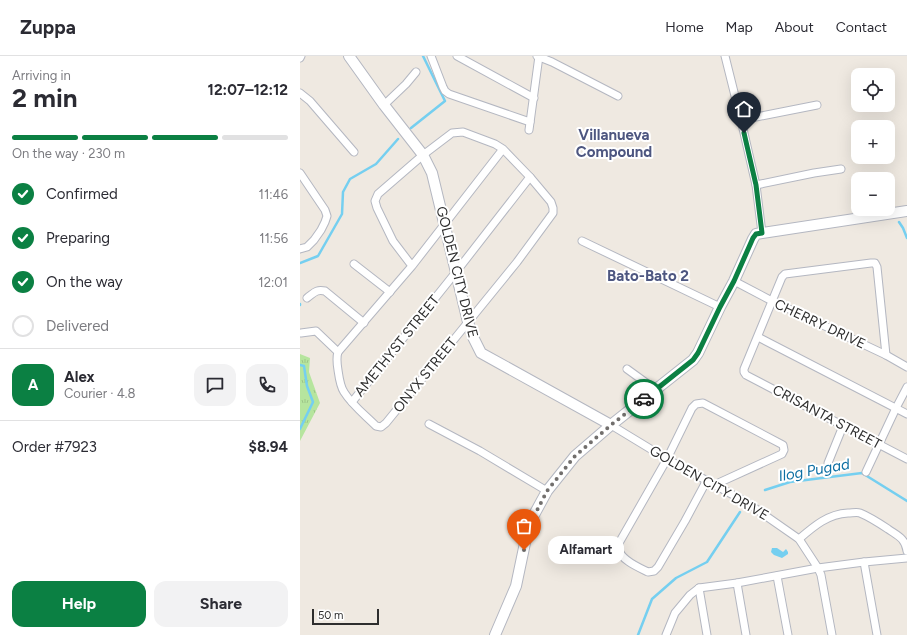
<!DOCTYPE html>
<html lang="en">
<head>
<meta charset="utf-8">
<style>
  :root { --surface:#fff; --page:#f2f2f3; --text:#2b2b33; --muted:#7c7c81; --line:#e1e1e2; --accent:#0b8043 }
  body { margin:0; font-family:Figtree,sans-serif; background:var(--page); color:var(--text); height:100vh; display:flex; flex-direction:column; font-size:15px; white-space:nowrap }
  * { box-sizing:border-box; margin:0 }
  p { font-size:13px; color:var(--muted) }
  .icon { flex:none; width:22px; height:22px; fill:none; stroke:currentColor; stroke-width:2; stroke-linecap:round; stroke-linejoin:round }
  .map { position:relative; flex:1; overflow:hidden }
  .side { display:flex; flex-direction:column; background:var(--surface); width:300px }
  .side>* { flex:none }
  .controls { position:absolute; left:551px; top:12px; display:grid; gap:8px }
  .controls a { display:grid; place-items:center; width:44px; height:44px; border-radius:8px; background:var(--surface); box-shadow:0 4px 16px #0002; font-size:20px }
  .scale { position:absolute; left:12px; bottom:10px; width:67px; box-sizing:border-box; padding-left:4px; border:2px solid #2e2e2e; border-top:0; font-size:11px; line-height:14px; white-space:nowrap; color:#2e2e2e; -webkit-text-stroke:3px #fff; paint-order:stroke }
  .pin { position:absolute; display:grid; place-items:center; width:34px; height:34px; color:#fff; margin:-41px -17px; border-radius:50% 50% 50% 0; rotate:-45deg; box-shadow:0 0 4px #0007 }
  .pin .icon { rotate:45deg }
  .courier { position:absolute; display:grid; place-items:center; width:40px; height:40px; margin:-20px; border:3px solid #0b8043; border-radius:50%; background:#fff; color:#222; box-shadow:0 1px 5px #0007 }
  .bubble { position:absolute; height:28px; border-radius:12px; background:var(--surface); box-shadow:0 4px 16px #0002; font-size:13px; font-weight:700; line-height:28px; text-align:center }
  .head em { font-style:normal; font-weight:700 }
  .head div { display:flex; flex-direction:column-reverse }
  .head { display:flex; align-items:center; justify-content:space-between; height:68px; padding:0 12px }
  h1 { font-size:26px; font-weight:700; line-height:30px }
  .bar { display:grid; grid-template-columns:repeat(4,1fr); gap:6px 4px; align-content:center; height:48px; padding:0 12px }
  .bar i { height:5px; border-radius:3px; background:var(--line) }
  .bar .selected { background:var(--accent) }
  .bar p { grid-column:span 4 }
  .line { display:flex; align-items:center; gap:10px; padding:0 12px; border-top:1px solid var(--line) }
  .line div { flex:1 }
  .round { display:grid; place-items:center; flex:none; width:42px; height:42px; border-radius:12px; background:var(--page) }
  ol { padding:0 12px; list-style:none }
  li { display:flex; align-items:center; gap:12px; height:44px }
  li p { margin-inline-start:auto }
  li .icon { padding:4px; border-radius:50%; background:var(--accent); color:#fff; stroke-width:4 }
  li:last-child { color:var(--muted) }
  li i { width:22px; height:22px; border:2px solid var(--line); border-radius:50% }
  .cta { display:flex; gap:8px; margin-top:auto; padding:8px 12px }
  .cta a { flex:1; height:46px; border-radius:12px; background:var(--accent); color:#fff; font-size:16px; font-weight:700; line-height:46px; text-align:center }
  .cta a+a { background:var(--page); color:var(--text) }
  header { display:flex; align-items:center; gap:24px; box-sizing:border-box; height:56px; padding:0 20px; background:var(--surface); border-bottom:1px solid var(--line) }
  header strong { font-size:19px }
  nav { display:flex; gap:22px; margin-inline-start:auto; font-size:14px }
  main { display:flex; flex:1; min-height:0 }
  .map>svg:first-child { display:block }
</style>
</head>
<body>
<header>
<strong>Zuppa</strong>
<nav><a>Home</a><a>Map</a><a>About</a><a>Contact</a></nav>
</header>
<main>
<section class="side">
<div class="head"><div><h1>2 min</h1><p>Arriving in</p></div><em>12:07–12:12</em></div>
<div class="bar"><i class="selected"></i><i class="selected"></i><i class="selected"></i><i></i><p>On the way · 230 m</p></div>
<ol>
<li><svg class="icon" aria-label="check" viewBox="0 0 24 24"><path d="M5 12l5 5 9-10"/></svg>Confirmed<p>11:46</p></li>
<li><svg class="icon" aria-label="check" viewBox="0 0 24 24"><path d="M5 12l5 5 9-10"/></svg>Preparing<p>11:56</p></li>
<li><svg class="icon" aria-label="check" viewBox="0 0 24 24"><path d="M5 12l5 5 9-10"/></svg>On the way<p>12:01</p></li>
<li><i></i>Delivered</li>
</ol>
<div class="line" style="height:72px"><b class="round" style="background:var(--accent);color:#fff">A</b><div><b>Alex</b><p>Courier · 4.8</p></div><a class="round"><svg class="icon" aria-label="chat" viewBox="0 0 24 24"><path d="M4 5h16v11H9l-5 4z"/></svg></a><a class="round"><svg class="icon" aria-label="phone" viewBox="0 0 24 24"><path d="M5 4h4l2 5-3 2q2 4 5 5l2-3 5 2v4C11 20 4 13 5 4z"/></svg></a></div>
<div class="line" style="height:52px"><div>Order #7923</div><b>$8.94</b></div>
<div class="cta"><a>Help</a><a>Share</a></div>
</section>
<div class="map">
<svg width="607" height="579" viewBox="0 0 607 579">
  <defs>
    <pattern id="grass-tufts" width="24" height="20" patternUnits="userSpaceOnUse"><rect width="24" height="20" fill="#b6e59e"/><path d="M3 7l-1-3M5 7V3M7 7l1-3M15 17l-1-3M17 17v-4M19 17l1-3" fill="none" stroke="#9dc588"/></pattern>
  </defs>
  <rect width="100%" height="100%" fill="#efe9e1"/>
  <path fill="url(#grass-tufts)" d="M0 298 10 302 9 316 20 347 0 385Z"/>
  <path fill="#75cff0" d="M472 492H477L483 496 486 493 488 496V498L482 502 474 499 471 496Z"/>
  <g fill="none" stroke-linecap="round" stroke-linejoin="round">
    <g stroke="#75cff0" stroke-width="2.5">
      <path d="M111 72 145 45 123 0"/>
      <path d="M588 149 592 154"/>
      <path d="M599 166 603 172 607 182"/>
      <path d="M0 207 18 200 42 158 43 136 50 123 76 108 98 83"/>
      <path d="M0 248V249"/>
      <path d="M0 309 4 310 7 330 13 346 0 373"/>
      <path d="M465 434 490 426 562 417 607 445"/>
      <path d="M338 579 352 543 376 522 407 506 440 456"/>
    </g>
    <defs>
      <g id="street">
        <path d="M131 0 143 31 145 35 149 38 230 66"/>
        <path d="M157 0 234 42"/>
        <path d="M237 0 252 6 318 40"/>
        <path d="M425 0 441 64 456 129 462 177"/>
        <path d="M0 2 1 0"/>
        <path d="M0 37 10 45 54 96"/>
        <path d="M84 49 106 28 116 16"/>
        <path d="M441 64 517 49"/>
        <path d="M229 74 239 0"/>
        <path d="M0 117 25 154 27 160 25 166 21 174 14 184 7 191 0 193"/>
        <path d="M456 129 514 117 541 113"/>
        <path d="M282 185 420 251"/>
        <path d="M54 208 90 236"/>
        <path d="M112 210 93 185 77 152 75 145 78 138 123 99 152 77 163 76 195 88 203 93 230 121 251 146 253 152V157L217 206 86 367 81 371 76 370C65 359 52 349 44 336 40 330 39 321 38 314 37 308 36 302 38 296L112 210 203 93"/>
        <path d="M434 225 472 245 586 299 607 311"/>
        <path d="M7 242C14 237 16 233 25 235L64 267"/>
        <path d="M1 277 16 275 38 296"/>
        <path d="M458 281 607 358"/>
        <path d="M586 299 577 211 575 207H571L485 218 482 221 444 313V316L446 319 607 403"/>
        <path d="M327 313 356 334"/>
        <path d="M52 346 156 216 230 121"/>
        <path d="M129 368 180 395 247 435"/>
        <path d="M311 369 367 403 446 446 499 483 518 512 521 519 532 579"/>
        <path d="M528 407 543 370"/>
        <path d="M566 416 596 352 607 331"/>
        <path d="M407 424 385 465 358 511 354 515 348 516C340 512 320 504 319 493 318 491 319 489 319 487L367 403 392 352 396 348 403 347 483 389 484 394 482 398 414 429"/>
        <path d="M499 483C514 470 528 458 548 457 552 457 557 456 560 457 570 461 579 467 588 473 598 480 605 482 607 495"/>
        <path d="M564 506 577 579"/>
        <path d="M477 520 488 579"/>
        <path d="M437 527 446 579"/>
        <path d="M399 532 407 579"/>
        <path d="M366 579 375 557 390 539 399 532 437 527 518 512 564 506 607 502"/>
      </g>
      <g id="secondary">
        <path d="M49 0 84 49 123 99 132 117 168 266 173 281 181 297 311 369"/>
        <path d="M195 579 216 530 229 468 247 435 275 400 311 369 393 304 398 297 420 251 434 225 453 183 456 178 462 177 607 155"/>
      </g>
    </defs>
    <use href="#street" stroke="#b4b7c1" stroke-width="9"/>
    <use href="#secondary" stroke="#b4b7c1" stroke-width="12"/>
    <use href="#street" stroke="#fff" stroke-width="7"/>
    <use href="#secondary" stroke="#fff" stroke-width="10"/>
  </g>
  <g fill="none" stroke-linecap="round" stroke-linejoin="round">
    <path stroke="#726f6d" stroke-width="4" stroke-dasharray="0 7.2" d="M224 494 230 468 247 435 275 400 311 369 344 343"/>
    <path stroke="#0b8043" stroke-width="5" d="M344 343 393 304 398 297 420 251 434 225 453 182 456 178 462 177 456 129 444 77"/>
  </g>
  <g text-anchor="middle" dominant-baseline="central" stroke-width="4" stroke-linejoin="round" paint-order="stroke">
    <g font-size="14" fill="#2e2e2e" stroke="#fff">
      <text transform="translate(157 216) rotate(76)">GOLDEN CITY DRIVE</text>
      <text transform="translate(520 268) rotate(25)">CHERRY DRIVE</text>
      <text transform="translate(97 290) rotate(-51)">AMETHYST STREET</text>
      <text transform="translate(125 319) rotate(-51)">ONYX STREET</text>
      <text transform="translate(527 361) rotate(28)">CRISANTA STREET</text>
      <text transform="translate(409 427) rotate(30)">GOLDEN CITY DRIVE</text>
    </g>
    <g font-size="15" font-weight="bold" fill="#4d5680" stroke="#fff">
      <text x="314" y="79">Villanueva<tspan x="314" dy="17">Compound</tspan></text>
      <text x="348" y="220">Bato-Bato 2</text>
    </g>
    <g font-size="15" font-style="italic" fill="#0d6fa3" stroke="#fff">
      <text transform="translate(514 414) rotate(-10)">Ilog Pugad</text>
    </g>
  </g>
</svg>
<div class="controls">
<a><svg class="icon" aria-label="locate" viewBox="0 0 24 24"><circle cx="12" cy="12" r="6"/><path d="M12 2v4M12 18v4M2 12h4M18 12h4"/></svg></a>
<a>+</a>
<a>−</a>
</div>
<div class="scale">50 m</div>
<div class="pin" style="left:224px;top:494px;background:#ea580c"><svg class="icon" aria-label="bag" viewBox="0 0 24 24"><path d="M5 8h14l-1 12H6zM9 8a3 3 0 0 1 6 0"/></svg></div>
<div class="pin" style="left:444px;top:77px;background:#1f2937"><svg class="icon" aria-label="home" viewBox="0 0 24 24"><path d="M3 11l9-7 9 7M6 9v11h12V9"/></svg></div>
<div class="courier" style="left:344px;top:343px"><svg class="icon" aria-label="car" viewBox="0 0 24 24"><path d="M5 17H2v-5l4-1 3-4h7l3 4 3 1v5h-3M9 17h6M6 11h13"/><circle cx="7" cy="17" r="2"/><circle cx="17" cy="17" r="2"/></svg></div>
<div class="bubble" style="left:248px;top:480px;width:76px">Alfamart</div>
</div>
</main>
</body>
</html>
